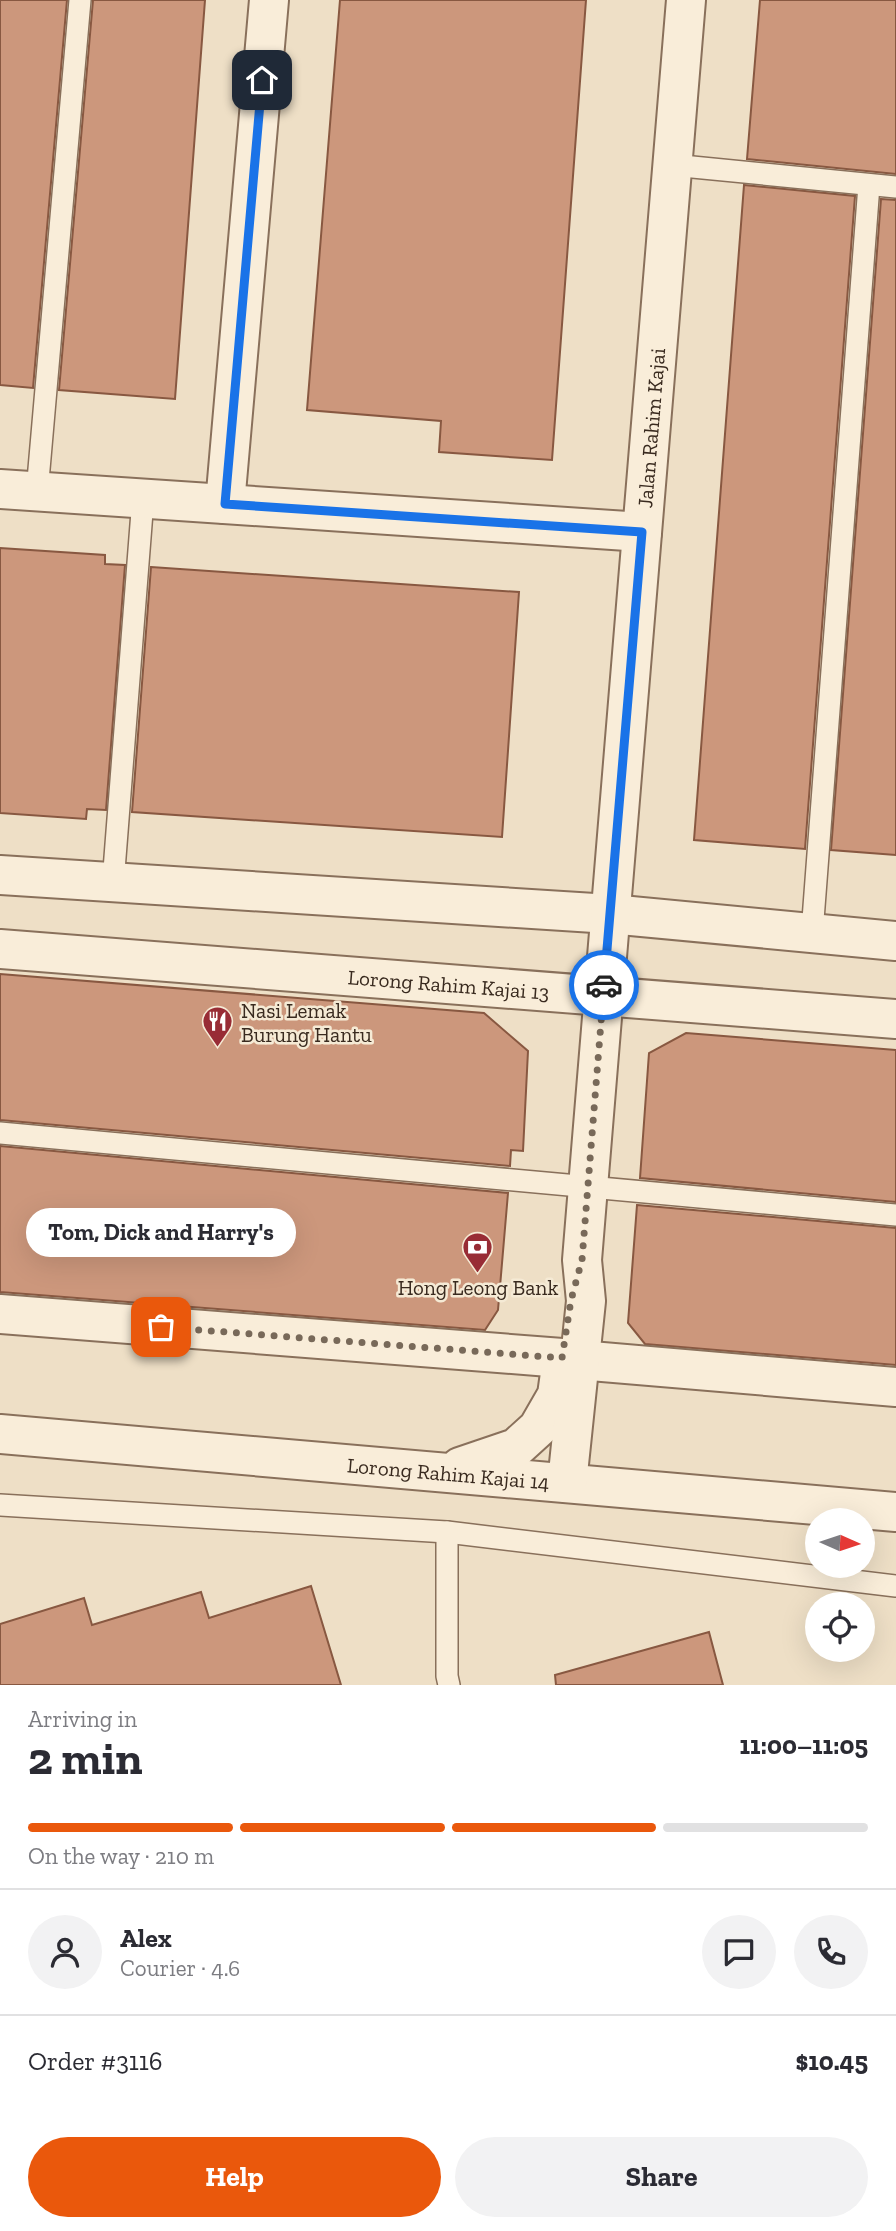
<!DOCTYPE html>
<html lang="en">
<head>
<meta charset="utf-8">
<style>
  :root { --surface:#fff; --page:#f2f2f3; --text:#2b2b33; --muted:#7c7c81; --line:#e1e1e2; --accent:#ea580c }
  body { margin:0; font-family:"Zilla Slab",serif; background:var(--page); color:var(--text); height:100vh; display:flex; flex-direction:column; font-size:26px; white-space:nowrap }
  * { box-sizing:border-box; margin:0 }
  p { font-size:23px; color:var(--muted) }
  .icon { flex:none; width:38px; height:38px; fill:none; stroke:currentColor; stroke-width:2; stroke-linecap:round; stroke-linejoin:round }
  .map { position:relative; height:1685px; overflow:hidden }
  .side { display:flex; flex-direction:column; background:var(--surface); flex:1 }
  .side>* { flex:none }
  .needle { width:46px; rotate:93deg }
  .fabs { position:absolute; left:805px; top:1508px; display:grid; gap:14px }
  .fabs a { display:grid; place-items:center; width:70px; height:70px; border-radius:50%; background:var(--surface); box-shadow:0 7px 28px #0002; font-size:35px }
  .pin { position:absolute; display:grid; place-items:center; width:60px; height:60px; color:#fff; margin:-30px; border-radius:14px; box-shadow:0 4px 10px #0006 }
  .courier { position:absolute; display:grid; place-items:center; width:70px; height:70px; margin:-35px; border:5px solid #1a73e8; border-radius:50%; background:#fff; color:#222; box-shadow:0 2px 9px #0007 }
  .bubble { position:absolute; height:49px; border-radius:24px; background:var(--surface); box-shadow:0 7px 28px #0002; font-size:23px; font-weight:800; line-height:49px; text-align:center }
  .headline em { font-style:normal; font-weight:800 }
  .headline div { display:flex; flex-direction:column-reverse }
  .headline { display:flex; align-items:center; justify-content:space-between; height:119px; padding:0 28px }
  h1 { font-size:46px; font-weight:800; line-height:52px }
  .bar { display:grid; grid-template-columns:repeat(4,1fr); gap:10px 7px; align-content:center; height:84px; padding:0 28px }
  .bar i { height:9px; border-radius:5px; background:var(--line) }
  .bar .on { background:var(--accent) }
  .bar p { grid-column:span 4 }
  .line { display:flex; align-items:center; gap:18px; padding:0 28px; border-top:2px solid var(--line) }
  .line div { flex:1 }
  .round { display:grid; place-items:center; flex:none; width:74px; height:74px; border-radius:37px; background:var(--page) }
  .primary-button { display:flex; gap:14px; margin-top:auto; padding:14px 28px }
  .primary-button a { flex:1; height:80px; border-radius:42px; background:var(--accent); color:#fff; font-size:28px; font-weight:800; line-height:80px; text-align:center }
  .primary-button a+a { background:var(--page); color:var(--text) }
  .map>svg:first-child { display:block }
</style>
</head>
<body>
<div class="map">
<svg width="896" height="1685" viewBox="0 0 896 1685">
  <rect width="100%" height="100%" fill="#eedfc6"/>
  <g fill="#cc977c" stroke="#885841" stroke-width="2">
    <path d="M0 0H67L33 388 0 385Z"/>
    <path d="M93 0H205L175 399 59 390Z"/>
    <path d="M340 0H586L552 460 439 452 441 421 307 410Z"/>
    <path d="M760 0H896V174L747 159Z"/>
    <path d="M744 185 855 196 805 849 694 840Z"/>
    <path d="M881 199 896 200V855L831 850Z"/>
    <path d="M0 548 105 555V564L125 565 106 810 87 809 86 819 0 813Z"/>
    <path d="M151 567 519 592 502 837 132 812Z"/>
    <path d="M0 974 484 1013 528 1051 523 1151 511 1150 510 1166 0 1120Z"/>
    <path d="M686 1033 896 1050V1202L640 1178 649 1053Z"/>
    <path d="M0 1146 508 1193 498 1310 485 1330 0 1292Z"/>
    <path d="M637 1205 896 1228V1365L645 1344 628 1323Z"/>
    <path d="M311 1586 341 1685H0V1624L84 1598 92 1625 201 1592 209 1618Z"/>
    <path d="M709 1632 723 1685H556L555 1675Z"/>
  </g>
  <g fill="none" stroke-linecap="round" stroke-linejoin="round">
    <defs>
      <g id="lane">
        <path d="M672 165 896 187"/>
        <path d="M37 492 80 0"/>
        <path d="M113 883 143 499"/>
        <path d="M812 933 869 185"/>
        <path d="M0 1133 896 1215"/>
        <path d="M0 1505 447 1532 896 1586"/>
        <path d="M447 1532V1676L449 1685"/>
      </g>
      <g id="street">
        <path d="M0 489 642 532"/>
        <path d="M225 504 269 0"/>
        <path d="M0 875 610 914 896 941"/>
        <path id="s1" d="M0 949 896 1019"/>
        <path d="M0 1314 562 1358"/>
        <path d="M579 1360 896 1387"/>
        <path id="s2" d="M0 1434 896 1512"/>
        <path d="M460 1467 516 1448 538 1428 557 1395 561 1366"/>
        <path id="s3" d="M567 1483 586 1301 582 1260 588 1187 686 0"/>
      </g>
    </defs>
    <use href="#lane" stroke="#89705b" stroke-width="24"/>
    <use href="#street" stroke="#89705b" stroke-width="42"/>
    <use href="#lane" stroke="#f9edd9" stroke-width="21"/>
    <use href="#street" stroke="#f9edd9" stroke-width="38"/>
  </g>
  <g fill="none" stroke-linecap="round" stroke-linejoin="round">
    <path stroke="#786959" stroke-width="7" stroke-dasharray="0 12.6" d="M161 1327 562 1358 571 1300 582 1260 604 985"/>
    <path stroke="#1a73e8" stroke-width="9" d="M262 80 225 504 642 532 604 985"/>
  </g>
  <defs>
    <symbol id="restaurant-pin" viewBox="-11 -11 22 30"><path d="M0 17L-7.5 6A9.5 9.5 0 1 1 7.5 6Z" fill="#982c35" stroke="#f5ead5"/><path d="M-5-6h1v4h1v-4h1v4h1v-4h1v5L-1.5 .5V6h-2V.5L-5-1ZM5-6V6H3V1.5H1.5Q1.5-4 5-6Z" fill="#fff"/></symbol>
    <symbol id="bank-pin" viewBox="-11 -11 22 30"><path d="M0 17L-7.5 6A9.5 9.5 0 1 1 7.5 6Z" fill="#982c35" stroke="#f5ead5"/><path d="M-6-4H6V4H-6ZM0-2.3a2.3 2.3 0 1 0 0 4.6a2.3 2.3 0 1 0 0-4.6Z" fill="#fff"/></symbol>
  </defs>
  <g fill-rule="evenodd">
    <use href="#restaurant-pin" x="200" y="1004" width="35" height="47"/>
    <use href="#bank-pin" x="460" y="1230" width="35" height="47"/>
  </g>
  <g text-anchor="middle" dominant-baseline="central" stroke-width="5" stroke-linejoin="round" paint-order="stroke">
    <g font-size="21" fill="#392a1f" stroke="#f5ead5">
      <text stroke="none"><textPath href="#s3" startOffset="1059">Jalan Rahim Kajai</textPath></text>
      <text stroke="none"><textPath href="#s1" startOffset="450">Lorong Rahim Kajai 13</textPath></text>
      <text stroke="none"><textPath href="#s2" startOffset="450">Lorong Rahim Kajai 14</textPath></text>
    </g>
    <g font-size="21" fill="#392a1f" stroke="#f5ead5" text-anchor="start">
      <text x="241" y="1010">Nasi Lemak<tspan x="241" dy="24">Burung Hantu</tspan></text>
      <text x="478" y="1287" text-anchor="middle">Hong Leong Bank</text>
    </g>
  </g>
</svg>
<div class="fabs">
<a><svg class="needle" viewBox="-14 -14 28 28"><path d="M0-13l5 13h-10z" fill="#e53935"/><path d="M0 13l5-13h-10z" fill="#7c7c81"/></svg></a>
<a><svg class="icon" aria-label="locate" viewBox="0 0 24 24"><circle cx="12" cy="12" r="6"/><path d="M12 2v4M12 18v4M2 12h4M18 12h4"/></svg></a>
</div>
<div class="pin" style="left:161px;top:1327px;background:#ea580c"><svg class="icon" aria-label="bag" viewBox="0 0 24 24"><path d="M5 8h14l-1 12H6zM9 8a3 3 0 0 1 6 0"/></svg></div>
<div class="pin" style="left:262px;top:80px;background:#1f2937"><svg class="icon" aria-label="home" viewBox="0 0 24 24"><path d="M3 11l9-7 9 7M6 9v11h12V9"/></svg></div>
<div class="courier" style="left:604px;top:985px"><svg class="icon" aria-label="car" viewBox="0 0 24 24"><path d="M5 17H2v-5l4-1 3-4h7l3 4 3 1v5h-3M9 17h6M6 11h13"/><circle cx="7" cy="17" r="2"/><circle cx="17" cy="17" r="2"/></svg></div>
<div class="bubble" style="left:26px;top:1208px;width:270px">Tom, Dick and Harry's</div>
</div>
<section class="side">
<div class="headline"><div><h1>2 min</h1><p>Arriving in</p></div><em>11:00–11:05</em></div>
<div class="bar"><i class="on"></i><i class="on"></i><i class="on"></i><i></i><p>On the way · 210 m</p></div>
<div class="line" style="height:126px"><a class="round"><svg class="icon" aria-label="person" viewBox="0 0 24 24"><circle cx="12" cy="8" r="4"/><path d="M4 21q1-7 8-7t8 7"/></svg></a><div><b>Alex</b><p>Courier · 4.6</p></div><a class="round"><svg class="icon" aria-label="chat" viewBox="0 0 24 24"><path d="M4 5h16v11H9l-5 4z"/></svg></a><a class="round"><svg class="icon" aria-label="phone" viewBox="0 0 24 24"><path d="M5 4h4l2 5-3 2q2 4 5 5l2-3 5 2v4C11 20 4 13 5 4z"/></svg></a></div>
<div class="line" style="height:91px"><div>Order #3116</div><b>$10.45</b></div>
<div class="primary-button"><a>Help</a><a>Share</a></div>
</section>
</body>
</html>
